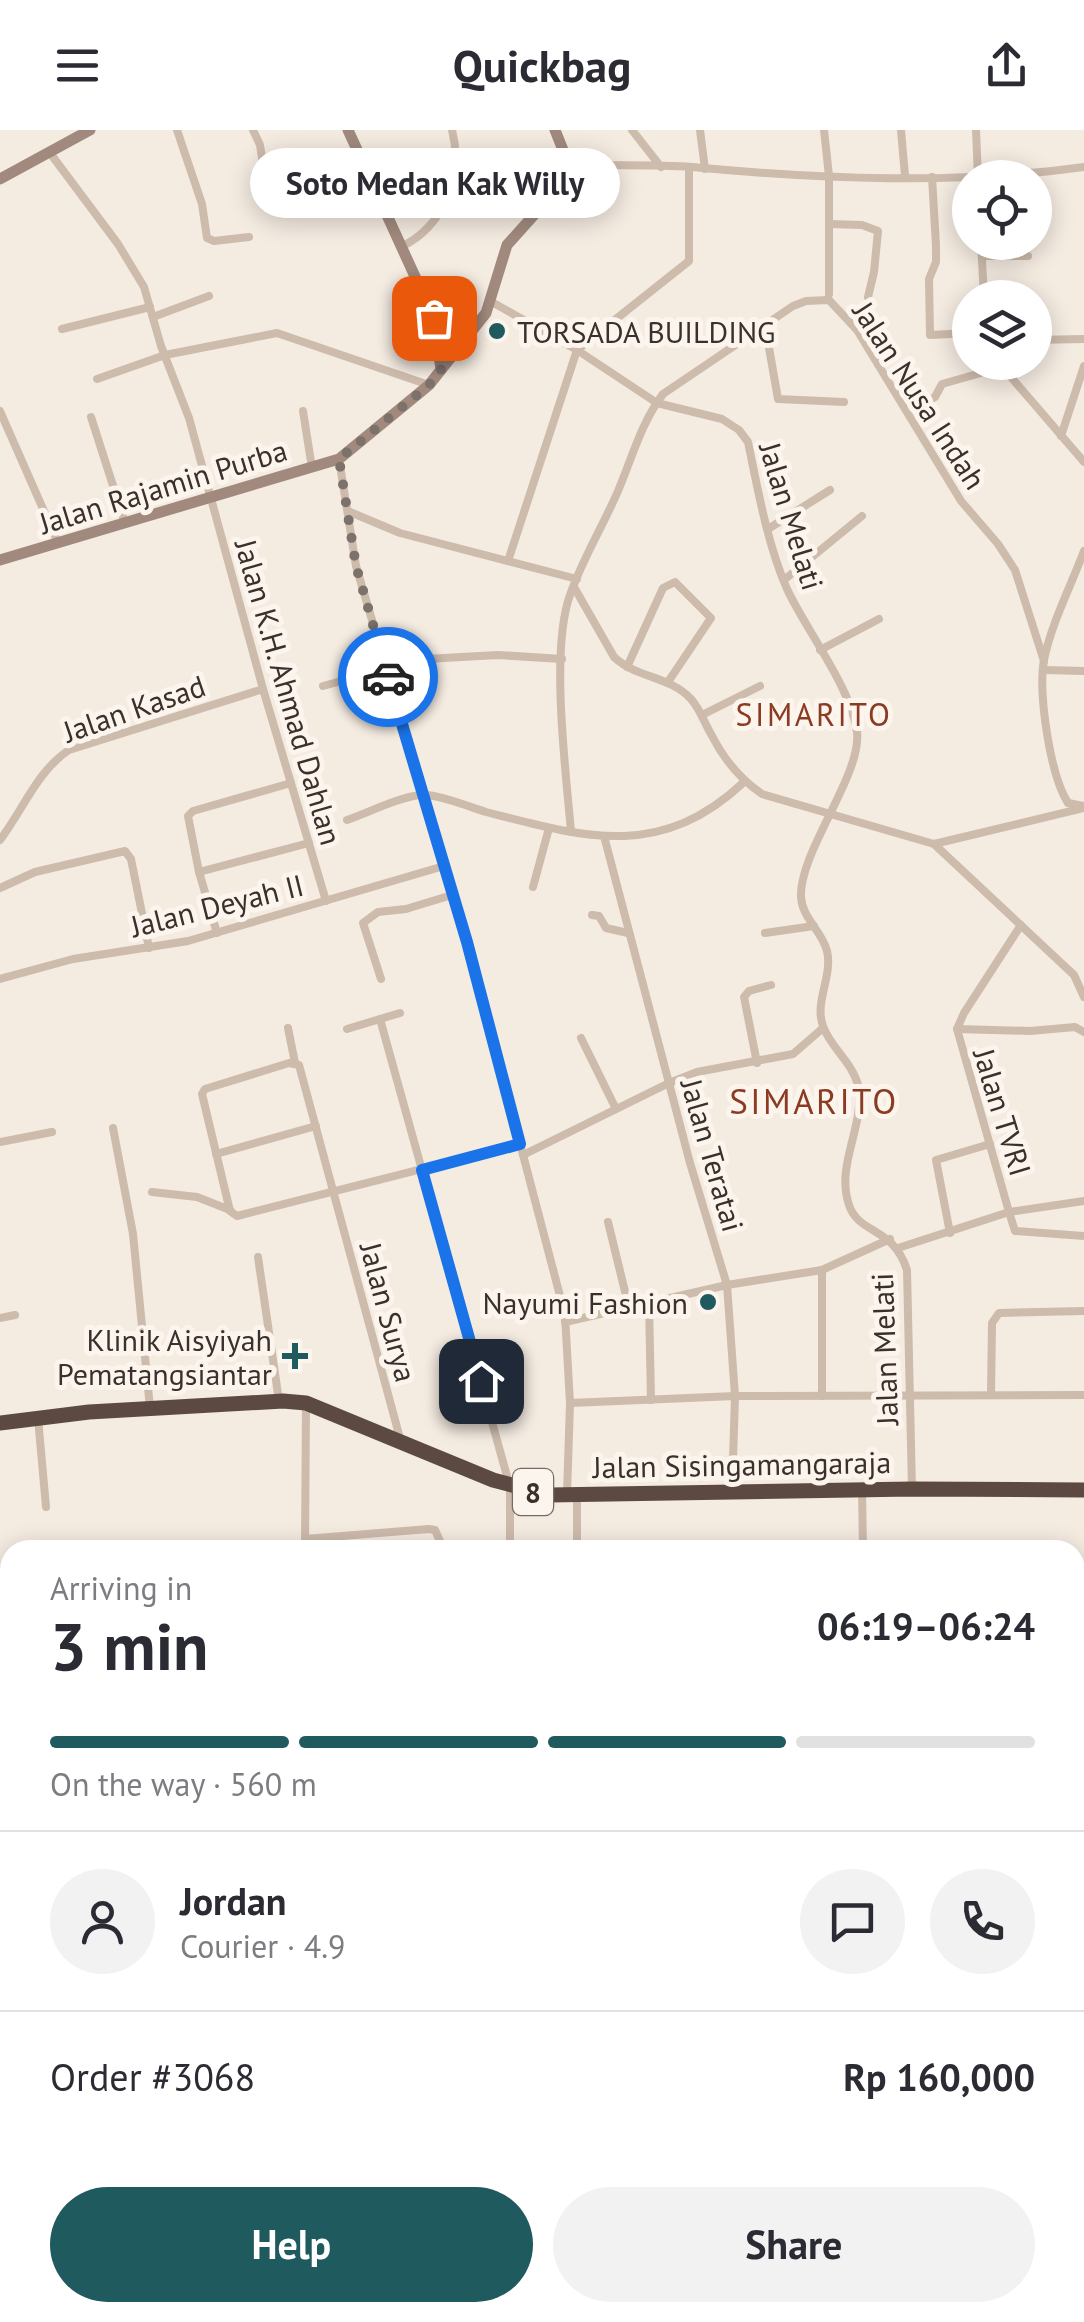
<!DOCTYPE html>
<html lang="en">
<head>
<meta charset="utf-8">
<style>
  :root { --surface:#fff; --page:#f2f2f3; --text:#2b2b33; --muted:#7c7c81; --line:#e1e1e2; --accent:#1f5a5e }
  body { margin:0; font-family:"PT Sans",sans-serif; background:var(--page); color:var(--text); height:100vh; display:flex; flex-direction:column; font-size:38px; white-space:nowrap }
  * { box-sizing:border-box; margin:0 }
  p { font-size:32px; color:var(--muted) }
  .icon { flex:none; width:55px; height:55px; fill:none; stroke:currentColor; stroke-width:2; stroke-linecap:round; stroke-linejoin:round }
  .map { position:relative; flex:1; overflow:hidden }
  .side { position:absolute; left:0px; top:1410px; width:1085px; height:782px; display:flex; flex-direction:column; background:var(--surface); border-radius:30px 30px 0 0; box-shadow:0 5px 25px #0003 }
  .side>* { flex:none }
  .buttons { position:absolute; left:952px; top:30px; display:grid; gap:20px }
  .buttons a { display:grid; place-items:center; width:100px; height:100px; border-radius:50%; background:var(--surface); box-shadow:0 5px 25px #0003; font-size:50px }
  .pin { position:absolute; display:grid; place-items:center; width:85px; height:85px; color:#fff; margin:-42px; border-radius:20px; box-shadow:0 5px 15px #0006 }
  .courier { position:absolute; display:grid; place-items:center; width:100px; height:100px; margin:-50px; border:8px solid #1a73e8; border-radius:50%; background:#fff; color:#222; box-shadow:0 2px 12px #0007 }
  .bubble { position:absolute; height:70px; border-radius:35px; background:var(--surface); box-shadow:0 5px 25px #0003; font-size:32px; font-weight:600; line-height:70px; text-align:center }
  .headline em { font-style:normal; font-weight:600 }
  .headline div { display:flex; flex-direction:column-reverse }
  .headline { display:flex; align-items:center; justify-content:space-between; height:170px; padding:0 50px }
  h1 { font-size:65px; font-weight:600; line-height:75px }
  .bar { display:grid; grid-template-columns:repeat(4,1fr); gap:15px 10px; align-content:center; height:120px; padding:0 50px }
  .bar i { height:12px; border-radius:8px; background:var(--line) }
  .bar .on { background:var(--accent) }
  .bar p { grid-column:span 4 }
  .line { display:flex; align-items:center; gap:25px; padding:0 50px; border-top:2px solid var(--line) }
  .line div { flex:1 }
  .round { display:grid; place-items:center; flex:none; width:105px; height:105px; border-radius:52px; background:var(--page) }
  .button { display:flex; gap:20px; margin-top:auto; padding:20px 50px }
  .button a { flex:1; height:115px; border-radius:60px; background:var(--accent); color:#fff; font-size:40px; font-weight:600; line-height:115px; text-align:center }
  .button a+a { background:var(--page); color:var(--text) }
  header { display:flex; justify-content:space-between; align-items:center; height:130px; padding:0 50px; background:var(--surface); font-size:45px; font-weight:600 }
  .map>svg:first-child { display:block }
</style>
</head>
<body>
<header><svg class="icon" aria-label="menu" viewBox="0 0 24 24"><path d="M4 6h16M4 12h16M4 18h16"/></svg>Quickbag<svg class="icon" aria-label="share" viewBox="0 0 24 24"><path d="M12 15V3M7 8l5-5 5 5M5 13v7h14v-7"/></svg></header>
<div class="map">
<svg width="1084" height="2192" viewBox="0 0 1084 2192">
  <rect width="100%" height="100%" fill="#f4ebe1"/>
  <path fill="#b8c4a0" d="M0 1844 10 1846V2119L0 2118Z"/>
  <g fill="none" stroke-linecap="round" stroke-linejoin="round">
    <g stroke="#cdbbac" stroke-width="8">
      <path d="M177 0 202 74 207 108 214 111 249 107"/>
      <path d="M253 0 260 15 269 73"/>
      <path d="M632 0 661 37"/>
      <path d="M700 0 705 39"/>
      <path d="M824 0 829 46V164"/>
      <path d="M901 0 905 46"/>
      <path d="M976 0 978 48"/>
      <path d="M50 23 118 114 144 157 161 216 189 288 263 559 326 771"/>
      <path d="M569 35C610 36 652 34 692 37 820 49 957 55 1084 37"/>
      <path d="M932 47 936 116V132L929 149 930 205 970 203"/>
      <path d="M829 94 862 95 878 101 874 142 868 167"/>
      <path d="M981 112 984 168"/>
      <path d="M401 117C444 96 464 46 452 0"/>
      <path d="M982 126H1028"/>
      <path d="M490 171 577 220 657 273 722 289 739 300 748 312C758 360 767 413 787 459 806 500 852 559 857 602 862 645 799 722 801 767 802 788 822 801 827 821 833 846 814 872 823 896 830 917 852 932 858 955 866 995 835 1034 849 1075 859 1105 893 1096 907 1140L912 1359"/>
      <path d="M153 187 209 166"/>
      <path d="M765 195 778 269 844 272"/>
      <path d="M62 199 150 177"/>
      <path d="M1035 210 1084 209"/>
      <path d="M998 232 1084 332"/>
      <path d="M97 249 165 225 277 203 429 255"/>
      <path d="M917 277 935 267 942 254 1002 237"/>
      <path d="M0 281 58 413"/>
      <path d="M303 281 312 338"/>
      <path d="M91 287 125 393"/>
      <path d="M1061 306 1084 236"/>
      <path d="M339 329 356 436 467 811 565 1185 570 1273 567 1364"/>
      <path d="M350 382 400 403 577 449"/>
      <path d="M768 399 830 360"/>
      <path d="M1084 421C1071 456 1051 494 1044 530 1038 563 1050 645 1068 673L1084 676"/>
      <path d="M508 431 577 220 689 131V37"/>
      <path d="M784 450 862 386"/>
      <path d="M574 457 614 527C636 548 670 546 691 569 700 579 704 592 711 604 723 628 740 649 762 664L934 714 1074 845 1084 867"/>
      <path d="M820 520 879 489"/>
      <path d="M426 529 498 525 562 529"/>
      <path d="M627 537 663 458 675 452 711 488 668 552"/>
      <path d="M1044 540 1084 541"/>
      <path d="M323 556 386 539"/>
      <path d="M702 585 760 556"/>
      <path d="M347 690C370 682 396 668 420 665 435 663 470 677 486 682 586 708 661 730 744 652"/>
      <path d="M571 702C566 642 550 520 570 465 582 430 603 396 618 361 632 328 641 293 663 264L793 176 806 171 829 170 857 200 961 371 998 414 1015 440 1044 531"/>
      <path d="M604 706 690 1033 727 1155 735 1266 732 1362"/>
      <path d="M0 710C23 680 37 641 69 620L263 559"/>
      <path d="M934 714 1084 678"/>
      <path d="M199 742 309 713"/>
      <path d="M533 757 549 698"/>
      <path d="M0 758 35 742 125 721 131 729 149 818"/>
      <path d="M592 785 599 786 606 798 628 803"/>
      <path d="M217 803 199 742 188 686 193 681 291 653"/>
      <path d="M765 803 814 796"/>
      <path d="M0 849 73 829 188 811 444 736"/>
      <path d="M381 849 363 793 378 782 406 779 452 765"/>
      <path d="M380 889 510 1357V1420"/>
      <path d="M288 898 295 933"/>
      <path d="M347 899 400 883"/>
      <path d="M957 899 1030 901 1075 897 1084 902"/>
      <path d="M581 908 616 979"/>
      <path d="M757 933 744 867 749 861 771 855"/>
      <path d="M113 998 133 1104 150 1278"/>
      <path d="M0 1012 52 1002"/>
      <path d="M216 1024 316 996"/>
      <path d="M523 1025 669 953 697 942 793 924 823 898"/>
      <path d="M152 1062 197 1067 230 1080"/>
      <path d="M1084 1071 1009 1082 1015 1101 1084 1106"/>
      <path d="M608 1092 629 1178"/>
      <path d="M950 1103 936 1030 990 1014"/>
      <path d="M898 1118 1009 1082 957 899 964 883 1021 795"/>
      <path d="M258 1127 279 1271"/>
      <path d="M822 1140V1266"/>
      <path d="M649 1173 651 1270"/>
      <path d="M0 1188 15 1185"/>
      <path d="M565 1192 727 1155 822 1140 890 1109"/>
      <path d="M991 1265 992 1193 999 1183 1084 1181"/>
      <path d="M570 1273 735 1266 1084 1265"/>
      <path d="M38 1288 46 1377"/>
      <path d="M401 1312C367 1187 333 1061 299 935L289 933 205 959 202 964 230 1081 237 1086 520 1014"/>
      <path d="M862 1360 863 1420"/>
      <path d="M577 1365V1420"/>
      <path d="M305 1409 429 1399 435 1400 444 1420"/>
      <path d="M305 1420 306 1273"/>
      <path d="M1075 1485H1084"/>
      <path d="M0 1492 10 1491"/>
      <path d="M1075 1592H1084"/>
      <path d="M0 1611 10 1610"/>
      <path d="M1075 1719H1084"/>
      <path d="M0 1793 3 1669"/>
      <path d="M0 1844 10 1846"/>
      <path d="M1075 2055H1084"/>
      <path d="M0 2119 10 2120"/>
      <path d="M239 2182 241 2192"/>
      <path d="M384 2191 424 2189"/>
      <path d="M145 2192 146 2182"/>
      <path d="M821 2192 822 2182"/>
    </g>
    <g stroke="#a18a7d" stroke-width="11">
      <path d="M348 0 434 188 441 240"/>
      <path d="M0 49 90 0"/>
      <path d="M434 188 466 207"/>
      <path d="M0 430 339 329 429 255 486 183 507 115 559 57 569 35 555 0"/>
    </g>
    <path stroke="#5c4a42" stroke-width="15" d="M0 1293 89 1282 283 1271 306 1273 493 1350 549 1365 912 1359 1084 1360"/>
  </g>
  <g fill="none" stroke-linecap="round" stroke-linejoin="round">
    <path stroke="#7c716b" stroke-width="10" stroke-dasharray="0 18" d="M388 547 356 436 339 329 429 255 441 240 434 188"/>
    <path stroke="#1a73e8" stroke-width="12" d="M388 547 467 812 520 1014 422 1040 481 1251"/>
  </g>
  <g fill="#1f5a5e" stroke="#fbf5ee" stroke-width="4">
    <circle cx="497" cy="201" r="10"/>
    <circle cx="708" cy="1172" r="10"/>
    <path d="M290 1211h10v10h10v10h-10v10h-10v-10h-10v-10h10z"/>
  </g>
  <g text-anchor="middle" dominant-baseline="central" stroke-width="10" stroke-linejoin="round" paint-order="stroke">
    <rect fill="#fbf5ee" stroke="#756b66" stroke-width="2.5" x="513" y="1339" width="40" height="46" rx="8"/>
    <g font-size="28" font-weight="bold" fill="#3b302b">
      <text x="533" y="1362">8</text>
    </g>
    <g font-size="30" fill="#3b302b" stroke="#fbf5ee" text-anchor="end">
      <text x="517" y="201" text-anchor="start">TORSADA BUILDING</text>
      <text x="688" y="1172">Nayumi Fashion</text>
      <text x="272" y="1209">Klinik Aisyiyah<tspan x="272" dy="34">Pematangsiantar</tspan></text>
    </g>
    <g font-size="30" fill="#3b302b" stroke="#fbf5ee">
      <text transform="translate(920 265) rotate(57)">Jalan Nusa Indah</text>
      <text transform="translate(163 356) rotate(-17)">Jalan Rajamin Purba</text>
      <text transform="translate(792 386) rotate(73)">Jalan Melati</text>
      <text transform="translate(289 562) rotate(74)">Jalan K.H. Ahmad Dahlan</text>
      <text transform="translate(134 578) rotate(-19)">Jalan Kasad</text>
      <text transform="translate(217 775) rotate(-14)">Jalan Deyah II</text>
      <text transform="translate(1003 982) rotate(73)">Jalan TVRI</text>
      <text transform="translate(713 1025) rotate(74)">Jalan Teratai</text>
      <text transform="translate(389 1182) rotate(75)">Jalan Surya</text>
      <text transform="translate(884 1219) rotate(-92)">Jalan Melati</text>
      <text transform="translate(742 1334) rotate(-1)">Jalan Sisingamangaraja</text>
    </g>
    <g font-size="32" letter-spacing="2.5" fill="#8c3b22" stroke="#fbf5ee">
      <text x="814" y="584">SIMARITO</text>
    </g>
    <g font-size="35" letter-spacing="2.5" fill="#8c3b22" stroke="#fbf5ee">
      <text x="814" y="971">SIMARITO</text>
    </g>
  </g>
</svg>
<div class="buttons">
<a><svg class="icon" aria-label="locate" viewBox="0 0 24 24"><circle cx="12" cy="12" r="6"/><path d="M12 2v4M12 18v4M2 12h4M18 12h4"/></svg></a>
<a><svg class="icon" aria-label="layers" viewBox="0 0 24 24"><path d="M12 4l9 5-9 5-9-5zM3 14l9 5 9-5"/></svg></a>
</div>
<div class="pin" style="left:434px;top:188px;background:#ea580c"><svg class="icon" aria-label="bag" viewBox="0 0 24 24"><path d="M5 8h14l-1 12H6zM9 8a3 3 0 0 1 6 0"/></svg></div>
<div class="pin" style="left:481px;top:1251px;background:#1f2937"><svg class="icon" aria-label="home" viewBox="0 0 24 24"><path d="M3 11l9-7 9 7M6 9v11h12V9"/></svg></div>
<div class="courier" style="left:388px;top:547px"><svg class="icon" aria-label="car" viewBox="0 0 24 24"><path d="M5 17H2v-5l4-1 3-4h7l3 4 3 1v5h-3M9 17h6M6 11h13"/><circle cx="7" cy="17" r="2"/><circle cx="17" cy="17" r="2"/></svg></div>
<div class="bubble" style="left:250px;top:18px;width:370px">Soto Medan Kak Willy</div>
<section class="side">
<div class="headline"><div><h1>3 min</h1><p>Arriving in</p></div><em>06:19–06:24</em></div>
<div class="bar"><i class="on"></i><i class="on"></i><i class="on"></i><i></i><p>On the way · 560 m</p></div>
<div class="line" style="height:180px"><a class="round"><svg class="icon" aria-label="person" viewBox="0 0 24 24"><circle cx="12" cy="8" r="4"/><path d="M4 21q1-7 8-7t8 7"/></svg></a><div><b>Jordan</b><p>Courier · 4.9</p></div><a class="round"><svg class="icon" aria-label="chat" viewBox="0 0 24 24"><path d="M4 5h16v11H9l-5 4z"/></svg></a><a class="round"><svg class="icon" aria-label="phone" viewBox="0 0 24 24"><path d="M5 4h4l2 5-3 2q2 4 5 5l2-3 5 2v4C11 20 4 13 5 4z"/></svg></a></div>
<div class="line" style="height:130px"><div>Order #3068</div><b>Rp 160,000</b></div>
<div class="button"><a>Help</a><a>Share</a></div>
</section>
</div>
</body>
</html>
